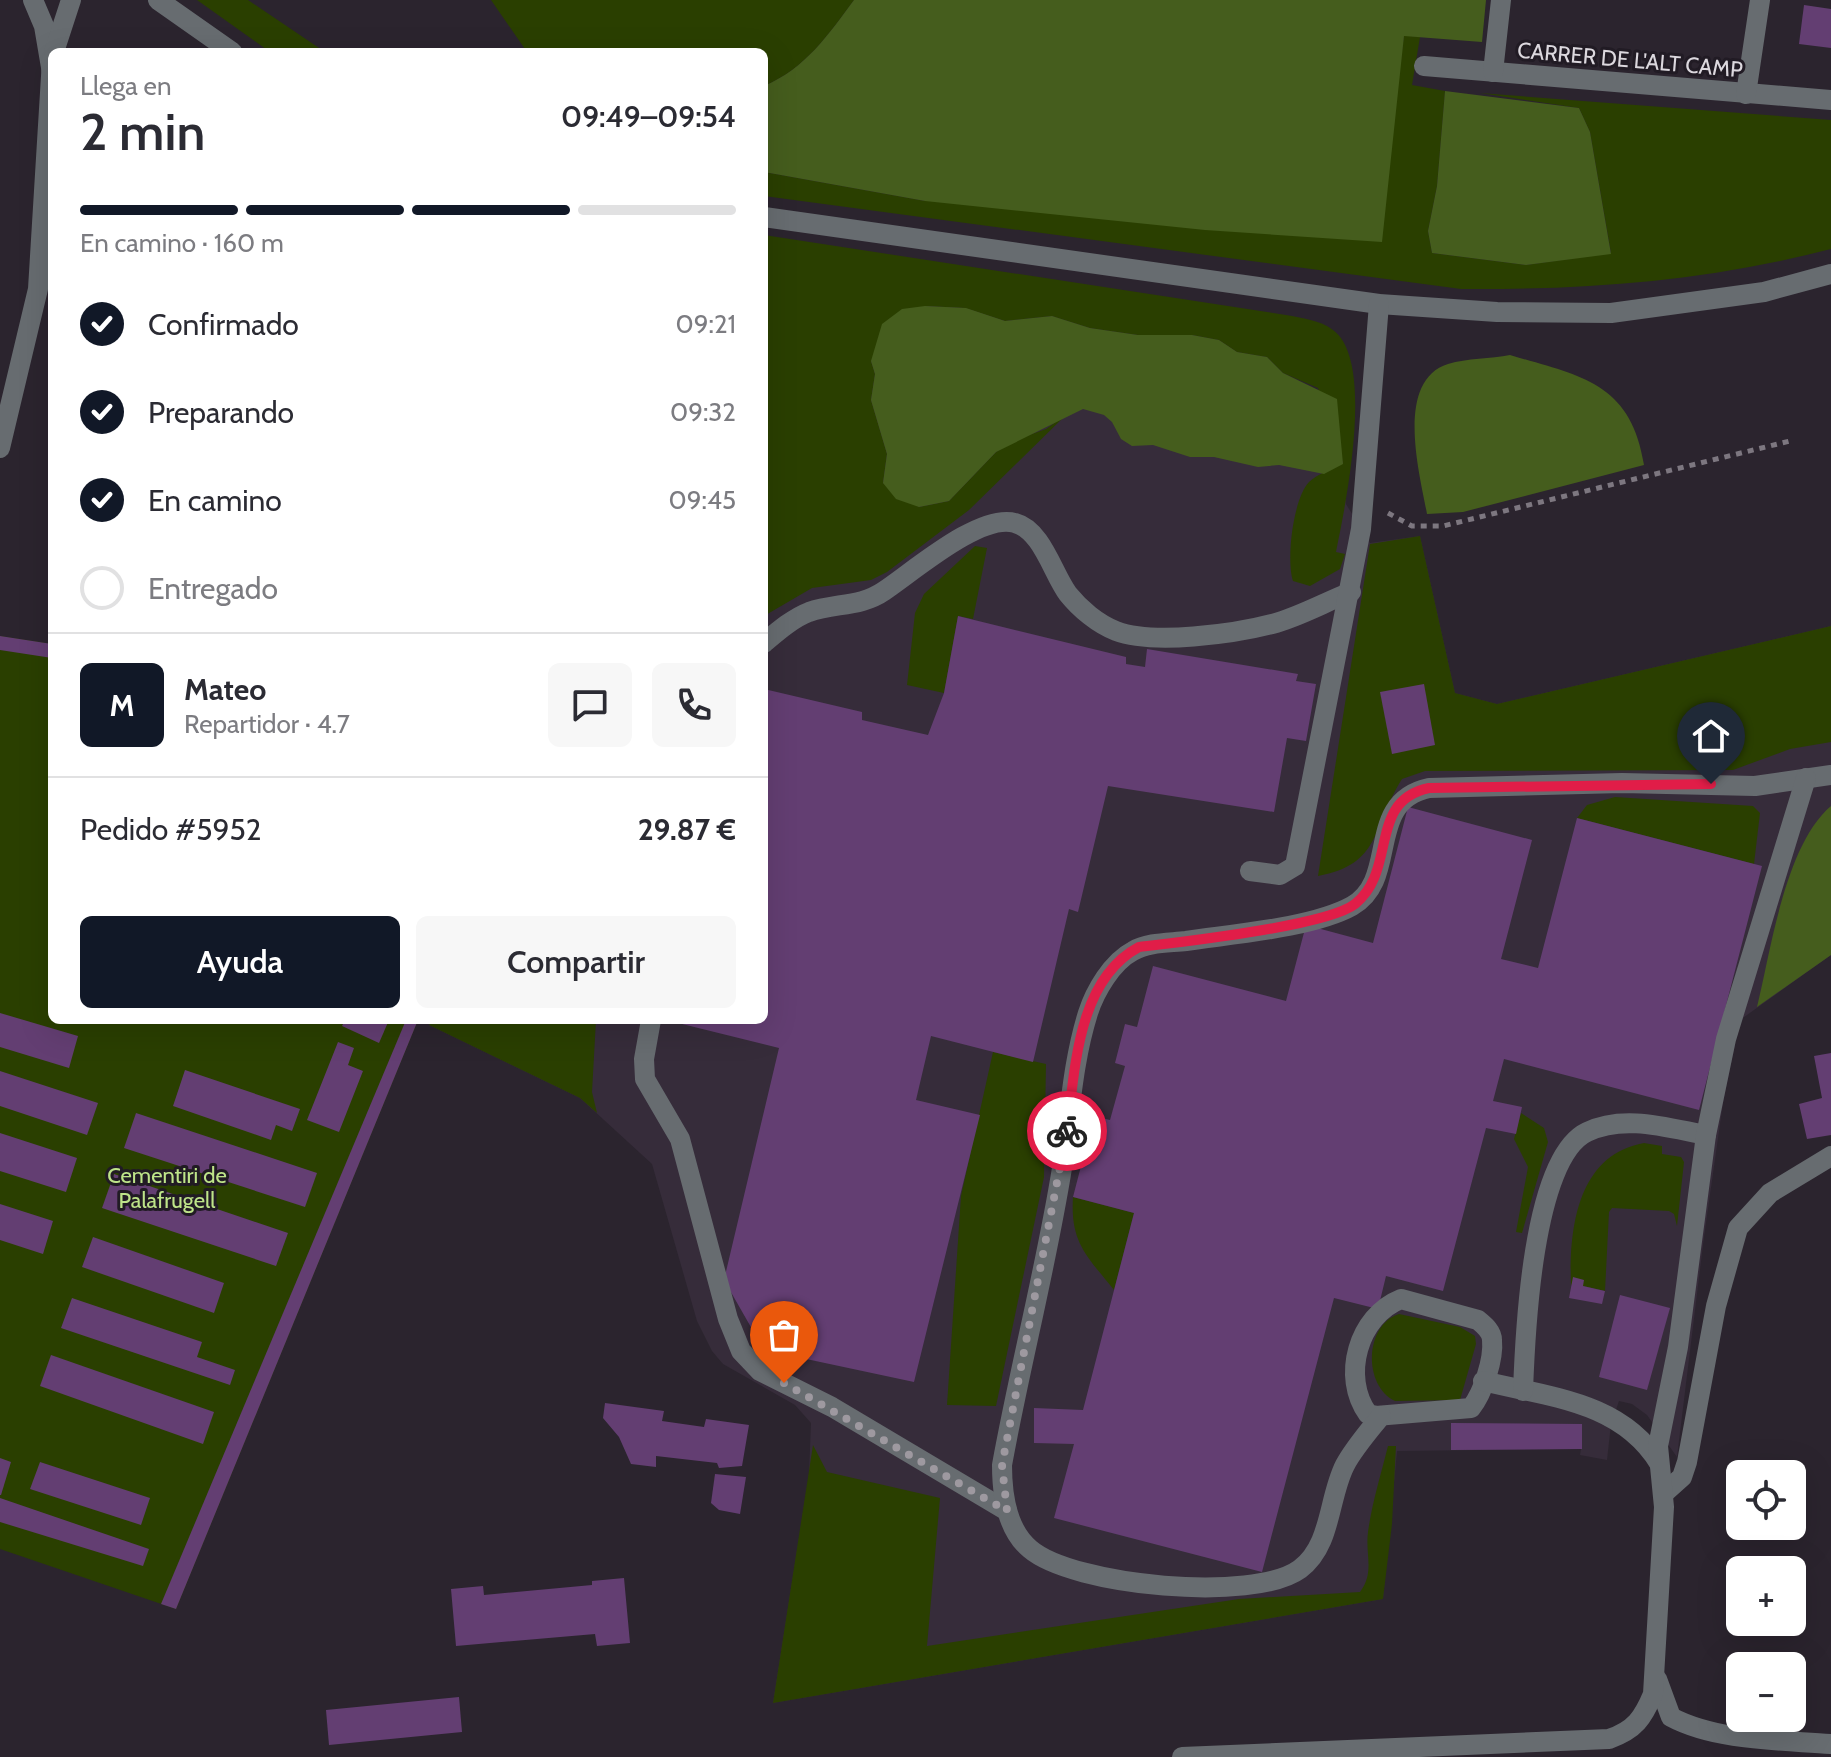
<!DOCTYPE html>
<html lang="es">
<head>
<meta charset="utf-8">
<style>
  :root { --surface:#fff; --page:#f7f7f7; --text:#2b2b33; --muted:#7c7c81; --line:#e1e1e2; --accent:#111827 }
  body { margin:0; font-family:Cabin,sans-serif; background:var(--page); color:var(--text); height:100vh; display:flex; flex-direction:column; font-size:30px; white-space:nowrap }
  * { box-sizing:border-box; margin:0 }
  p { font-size:26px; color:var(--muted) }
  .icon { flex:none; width:44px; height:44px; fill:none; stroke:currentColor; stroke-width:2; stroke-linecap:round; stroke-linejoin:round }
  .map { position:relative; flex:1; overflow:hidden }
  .drawer { position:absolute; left:48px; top:48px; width:720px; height:976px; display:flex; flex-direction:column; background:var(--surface); border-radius:12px; box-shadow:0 8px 32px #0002 }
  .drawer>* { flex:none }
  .buttons { position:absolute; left:1726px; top:1460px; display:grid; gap:16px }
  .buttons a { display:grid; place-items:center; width:80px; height:80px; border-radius:12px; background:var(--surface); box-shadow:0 8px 32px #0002; font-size:40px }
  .pin { position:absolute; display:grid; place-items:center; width:68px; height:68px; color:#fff; margin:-82px -34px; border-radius:50% 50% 50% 0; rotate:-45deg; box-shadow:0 0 8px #0007 }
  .pin .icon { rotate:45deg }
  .courier { position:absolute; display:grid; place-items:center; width:80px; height:80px; margin:-40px; border:6px solid #e11d48; border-radius:50%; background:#fff; color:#222; box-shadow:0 2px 10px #0007 }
  .summary em { font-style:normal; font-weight:600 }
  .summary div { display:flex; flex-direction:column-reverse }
  .summary { display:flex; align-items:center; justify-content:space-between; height:136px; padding:0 32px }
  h1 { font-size:52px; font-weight:600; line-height:60px }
  .bar { display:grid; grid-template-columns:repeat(4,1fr); gap:12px 8px; align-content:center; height:96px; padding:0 32px }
  .bar i { height:10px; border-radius:6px; background:var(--line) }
  .bar .current { background:var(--accent) }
  .bar p { grid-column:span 4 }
  .line { display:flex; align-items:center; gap:20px; padding:0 32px; border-top:2px solid var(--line) }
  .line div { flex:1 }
  .round { display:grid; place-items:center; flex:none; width:84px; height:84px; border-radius:12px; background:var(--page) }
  ol { padding:0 32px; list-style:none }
  li { display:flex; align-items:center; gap:24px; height:88px }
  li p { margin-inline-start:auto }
  li .icon { padding:8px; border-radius:50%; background:var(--accent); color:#fff; stroke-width:4 }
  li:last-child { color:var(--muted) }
  li i { width:44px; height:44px; border:4px solid var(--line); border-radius:50% }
  .primary-button { display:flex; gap:16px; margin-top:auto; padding:16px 32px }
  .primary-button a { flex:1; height:92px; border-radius:12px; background:var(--accent); color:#fff; font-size:32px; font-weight:600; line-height:92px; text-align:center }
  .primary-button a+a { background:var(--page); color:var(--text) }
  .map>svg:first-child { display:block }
</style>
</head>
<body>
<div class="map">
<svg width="1831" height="1757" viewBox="0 0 1831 1757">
  <rect width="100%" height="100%" fill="#2b242e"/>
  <path fill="#362c3a" d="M764 252 1340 412 1346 504 1370 543 1420 536 1455 693 1497 704 1831 626V955L1740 1020 1723 1103 1704 1237 1677 1457 1647 1415 1632 1404 1619 1401 1611 1424 1607 1460 1580 1455 1581 1449 1397 1451 1383 1599 773 1703 809 1474 811 1423 795 1405 723 1364 712 1351 697 1321 652 1164 580 1098 429 1025 432 1020H764Z"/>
  <g fill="#2a3f00">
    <path d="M197 0H248L325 52H270Z"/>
    <path d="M491 0H854C828 35 806 68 764 86V52H527Z"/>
    <path d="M1404 35 1420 37 1412 85 1445 91 1437 186 1428 231 1432 253 1526 265 1611 253 1590 132 1579 108 1480 93 1831 120V249C1707 281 1589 290 1461 289L764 196V172L925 201 1399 74Z"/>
    <path d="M764 235 1286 315C1302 318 1320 320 1333 330 1376 361 1345 507 1336 552L1345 554 1340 569 1310 586 1293 581C1286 560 1293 499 1309 482 1317 474 1333 469 1343 463L1318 388 1283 373 1267 357 1237 352 1219 340 1192 335H1138L1090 328 1052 316 1005 321 965 308 925 306 871 361 875 374 871 400 887 454 883 483 919 507 949 501 996 452 1018 439 1046 429 1067 414 969 510 887 572 871 580 812 588 764 616Z"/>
    <path d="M1420 536 1455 693 1497 704 1831 626V742L1790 749 1733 770 1425 771 1402 779C1371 828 1382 864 1318 876L1370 544Z"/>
    <path d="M975 546 987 548 973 619 958 616 944 693 907 685 915 613 924 594Z"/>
    <path d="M0 636 52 644V1020H418L176 1609 0 1549Z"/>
    <path d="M1615 797 1753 806 1760 813 1754 864 1577 818 1587 805Z"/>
    <path d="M432 1020H596L592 1092 597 1113 580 1098 429 1025Z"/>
    <path d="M993 1052 1046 1064 1044 1177 996 1406 947 1405 961 1196Z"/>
    <path d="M1521 1113 1544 1128 1548 1142 1522 1233 1516 1232 1528 1167 1514 1139Z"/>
    <path d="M1644 1143 1662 1146V1154L1681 1157 1684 1162 1677 1226 1674 1214 1669 1211 1612 1208 1609 1212 1605 1291 1583 1286V1280L1574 1278 1571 1286C1569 1229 1577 1155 1644 1143Z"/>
    <path d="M1073 1197 1134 1213 1114 1290C1087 1256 1070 1243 1073 1197Z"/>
    <path d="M1399 1314 1460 1327 1475 1336 1476 1344 1460 1400 1395 1401C1363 1386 1364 1325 1399 1314Z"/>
    <path d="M813 1445 827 1472 940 1498 927 1646 1239 1599 1360 1592C1375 1572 1365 1555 1368 1532 1372 1503 1381 1474 1388 1446H1396L1392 1524 1383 1599 773 1703Z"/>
  </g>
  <g fill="#455d1d">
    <path d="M854 0H1486L1482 42 1404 36 1382 242 1205 230 925 201 764 172V86C806 68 828 35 854 0Z"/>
    <path d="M1445 91 1579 108 1590 132 1611 254 1526 265 1432 253 1428 231 1437 186Z"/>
    <path d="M925 306 966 308 1005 321 1052 316 1090 328 1138 335H1192L1219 340 1237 352 1267 357 1283 373 1337 399 1343 464 1324 474 1279 465 1258 467 1214 457H1190L1153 445 1132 446 1121 439 1112 422 1104 415 1083 409 996 452 949 501 919 507 896 499 883 483 887 454 871 400 875 374 871 361 882 324 902 309Z"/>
    <path d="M1510 355C1580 376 1631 382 1644 465L1463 512 1427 514C1420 475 1394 381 1448 364 1467 358 1491 359 1510 355Z"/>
    <path d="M1831 806V955L1757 1007C1771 950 1785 845 1831 806Z"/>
  </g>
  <g fill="#633e72">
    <path d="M1804 5 1831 9V48L1799 44Z"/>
    <path d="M958 616 1126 657V664L1145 667 1147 649 1298 674 1296 681 1316 684 1306 741 1287 738 1274 812 1108 786 1078 912 1069 909 1033 1062 931 1036 916 1100 980 1115 914 1382 764 1350 724 1280 779 1048 670 1021 764 1020V689L862 712V720L928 735 944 693Z"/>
    <path d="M0 636 52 644V658L0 650Z"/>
    <path d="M1424 684 1435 745 1392 754 1380 692Z"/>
    <path d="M1408 807 1532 840 1501 959 1538 968 1577 818 1762 866 1699 1110 1504 1059 1493 1101 1522 1107 1516 1134 1486 1128 1443 1291 1386 1276 1378 1309 1334 1298 1262 1572 1054 1518 1074 1444 1034 1443V1408L1083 1410 1134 1213 1073 1197 1094 1116 1110 1120 1125 1066 1115 1063 1125 1024 1137 1027 1153 966 1286 1001 1306 925 1373 943Z"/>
    <path d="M0 1013 78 1036 69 1068 0 1047Z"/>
    <path d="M345 1020H389L379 1043 342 1026Z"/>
    <path d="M406 1020H418L176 1609 161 1604Z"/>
    <path d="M338 1042 354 1048 348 1065 363 1071 339 1132 307 1120Z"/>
    <path d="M1831 1053V1135L1807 1139 1799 1104 1822 1098 1814 1056Z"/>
    <path d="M185 1070 300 1109 292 1131 276 1125 271 1140 173 1106Z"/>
    <path d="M0 1071 98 1103 87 1135 0 1106Z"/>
    <path d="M136 1113 317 1173 305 1207 124 1148Z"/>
    <path d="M0 1133 77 1158 66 1192 0 1171Z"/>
    <path d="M114 1174 288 1233 276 1266 102 1208Z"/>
    <path d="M0 1204 53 1221 43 1254 0 1240Z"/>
    <path d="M93 1237 224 1283 214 1313 82 1267Z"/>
    <path d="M1573 1277 1584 1280 1583 1286 1605 1291 1602 1304 1569 1298Z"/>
    <path d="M1620 1295 1670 1308 1647 1390 1599 1377Z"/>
    <path d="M72 1298 202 1342 197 1357 235 1370 230 1385 61 1328Z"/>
    <path d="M51 1355 214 1412 203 1444 40 1386Z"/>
    <path d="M605 1403 664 1411 662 1421 704 1427 706 1419 749 1425 742 1466 719 1468 717 1463 656 1456V1467L631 1464 619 1437 603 1418Z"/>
    <path d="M1451 1423 1582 1424V1449L1451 1450Z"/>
    <path d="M0 1458 11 1462 1 1495H0Z"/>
    <path d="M40 1462 150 1498 141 1525 30 1489Z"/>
    <path d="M715 1474 746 1477 740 1514 719 1510 711 1503Z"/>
    <path d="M0 1498 149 1549 143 1566 0 1522Z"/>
    <path d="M624 1578 630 1643 597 1646 595 1634 456 1646 451 1589 483 1586 484 1595 592 1585V1581Z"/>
    <path d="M459 1697 462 1732 329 1745 326 1710Z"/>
  </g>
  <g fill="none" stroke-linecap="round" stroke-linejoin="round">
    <path stroke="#7d7780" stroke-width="5" stroke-dasharray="6 6" stroke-linecap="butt" d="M1388 513 1412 526H1443L1790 441"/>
    <g stroke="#676c70" stroke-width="20">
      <path d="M33 0 44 26 52 73"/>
      <path d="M158 0 232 52"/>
      <path d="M54 52 71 0"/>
      <path d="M1424 66 1831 100"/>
      <path d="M1493 72 1501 0"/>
      <path d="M1746 94 1760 0"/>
      <path d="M764 217 1379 304 1497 312 1611 313 1764 292 1831 274"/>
      <path d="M0 448 38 289 52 60"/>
      <path d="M764 643C777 632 793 618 809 612 835 603 861 607 884 591 914 571 980 513 1015 523 1042 530 1053 574 1068 594 1080 609 1098 624 1116 631 1153 645 1234 634 1272 624 1299 617 1325 602 1351 592"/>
      <path d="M1250 871 1280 875 1295 866 1361 529 1379 304"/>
      <path d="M651 1020 644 1059 645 1079 680 1139 728 1319 741 1351 760 1371 832 1407 1007 1511"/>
      <path d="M1401 1299 1478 1320C1484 1325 1492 1331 1492 1340 1494 1359 1483 1393 1471 1408L1376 1416 1368 1414C1341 1377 1358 1316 1401 1299Z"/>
      <path d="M1483 1381C1548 1397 1621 1401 1659 1463"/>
      <path d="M1523 1391C1525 1336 1532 1158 1587 1132 1624 1114 1668 1128 1706 1135"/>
      <path d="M1381 1416C1369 1431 1354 1448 1345 1465 1328 1498 1332 1545 1300 1569 1254 1603 1073 1586 1030 1549 1007 1530 1002 1493 1002 1465 1020 1366 1046 1268 1062 1168 1070 1116 1072 1064 1088 1013 1095 991 1112 962 1133 951 1148 942 1170 943 1186 941 1232 934 1312 928 1352 906 1400 879 1364 802 1429 788L1622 783 1755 786 1831 775"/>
      <path d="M1663 1494 1682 1477 1687 1462 1716 1306 1738 1228 1770 1193 1831 1156"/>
      <path d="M1657 1679 1671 1717C1716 1741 1780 1740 1831 1744"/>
      <path d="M1182 1757 1609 1739C1635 1730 1643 1718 1653 1694L1664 1507 1658 1446 1678 1347 1706 1135 1726 1039 1806 778"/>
    </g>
  </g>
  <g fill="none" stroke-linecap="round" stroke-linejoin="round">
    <path stroke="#9e99a0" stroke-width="8" stroke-dasharray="0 14.4" d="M784 1383 1007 1511 1002 1465 1067 1131"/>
    <path stroke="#e11d48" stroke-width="10" d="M1067 1131C1075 1070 1077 980 1139 947 1181 942 1327 926 1355 904 1398 870 1367 801 1429 788L1711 784"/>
  </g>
  <g text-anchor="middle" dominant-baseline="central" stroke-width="6" stroke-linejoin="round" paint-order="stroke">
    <g font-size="22" fill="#dcd8de" stroke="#211b24">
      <text transform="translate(1630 60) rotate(5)">CARRER DE L'ALT CAMP</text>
    </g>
    <g font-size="22" fill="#bee489" stroke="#211b24">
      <text x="167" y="1175">Cementiri de<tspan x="167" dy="25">Palafrugell</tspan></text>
    </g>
  </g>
</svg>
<div class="buttons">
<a><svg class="icon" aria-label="locate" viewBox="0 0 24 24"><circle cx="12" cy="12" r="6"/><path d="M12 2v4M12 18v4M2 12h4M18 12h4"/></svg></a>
<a>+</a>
<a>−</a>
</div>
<div class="pin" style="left:784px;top:1383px;background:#ea580c"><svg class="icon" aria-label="bag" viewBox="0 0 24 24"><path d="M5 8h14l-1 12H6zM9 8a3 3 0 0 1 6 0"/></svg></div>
<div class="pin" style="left:1711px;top:784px;background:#1f2937"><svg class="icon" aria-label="home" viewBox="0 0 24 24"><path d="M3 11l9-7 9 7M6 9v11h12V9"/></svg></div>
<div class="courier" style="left:1067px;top:1131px"><svg class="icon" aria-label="bike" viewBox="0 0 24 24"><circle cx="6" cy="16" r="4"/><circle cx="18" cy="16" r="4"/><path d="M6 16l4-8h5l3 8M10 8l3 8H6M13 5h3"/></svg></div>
<section class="drawer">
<div class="summary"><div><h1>2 min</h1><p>Llega en</p></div><em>09:49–09:54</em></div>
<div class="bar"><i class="current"></i><i class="current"></i><i class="current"></i><i></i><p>En camino · 160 m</p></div>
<ol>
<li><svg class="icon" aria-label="check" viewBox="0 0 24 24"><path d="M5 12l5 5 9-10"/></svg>Confirmado<p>09:21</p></li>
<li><svg class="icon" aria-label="check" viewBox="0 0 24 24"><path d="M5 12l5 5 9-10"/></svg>Preparando<p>09:32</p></li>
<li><svg class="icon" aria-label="check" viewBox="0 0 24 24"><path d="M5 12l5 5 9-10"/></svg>En camino<p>09:45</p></li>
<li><i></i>Entregado</li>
</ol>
<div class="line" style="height:144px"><b class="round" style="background:var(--accent);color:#fff">M</b><div><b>Mateo</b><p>Repartidor · 4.7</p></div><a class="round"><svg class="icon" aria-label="chat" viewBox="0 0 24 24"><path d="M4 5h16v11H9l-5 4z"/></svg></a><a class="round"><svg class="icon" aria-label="phone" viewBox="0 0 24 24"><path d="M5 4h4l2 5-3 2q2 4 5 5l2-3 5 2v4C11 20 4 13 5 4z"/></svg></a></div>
<div class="line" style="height:104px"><div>Pedido #5952</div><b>29.87 €</b></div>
<div class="primary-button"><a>Ayuda</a><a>Compartir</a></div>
</section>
</div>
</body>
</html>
